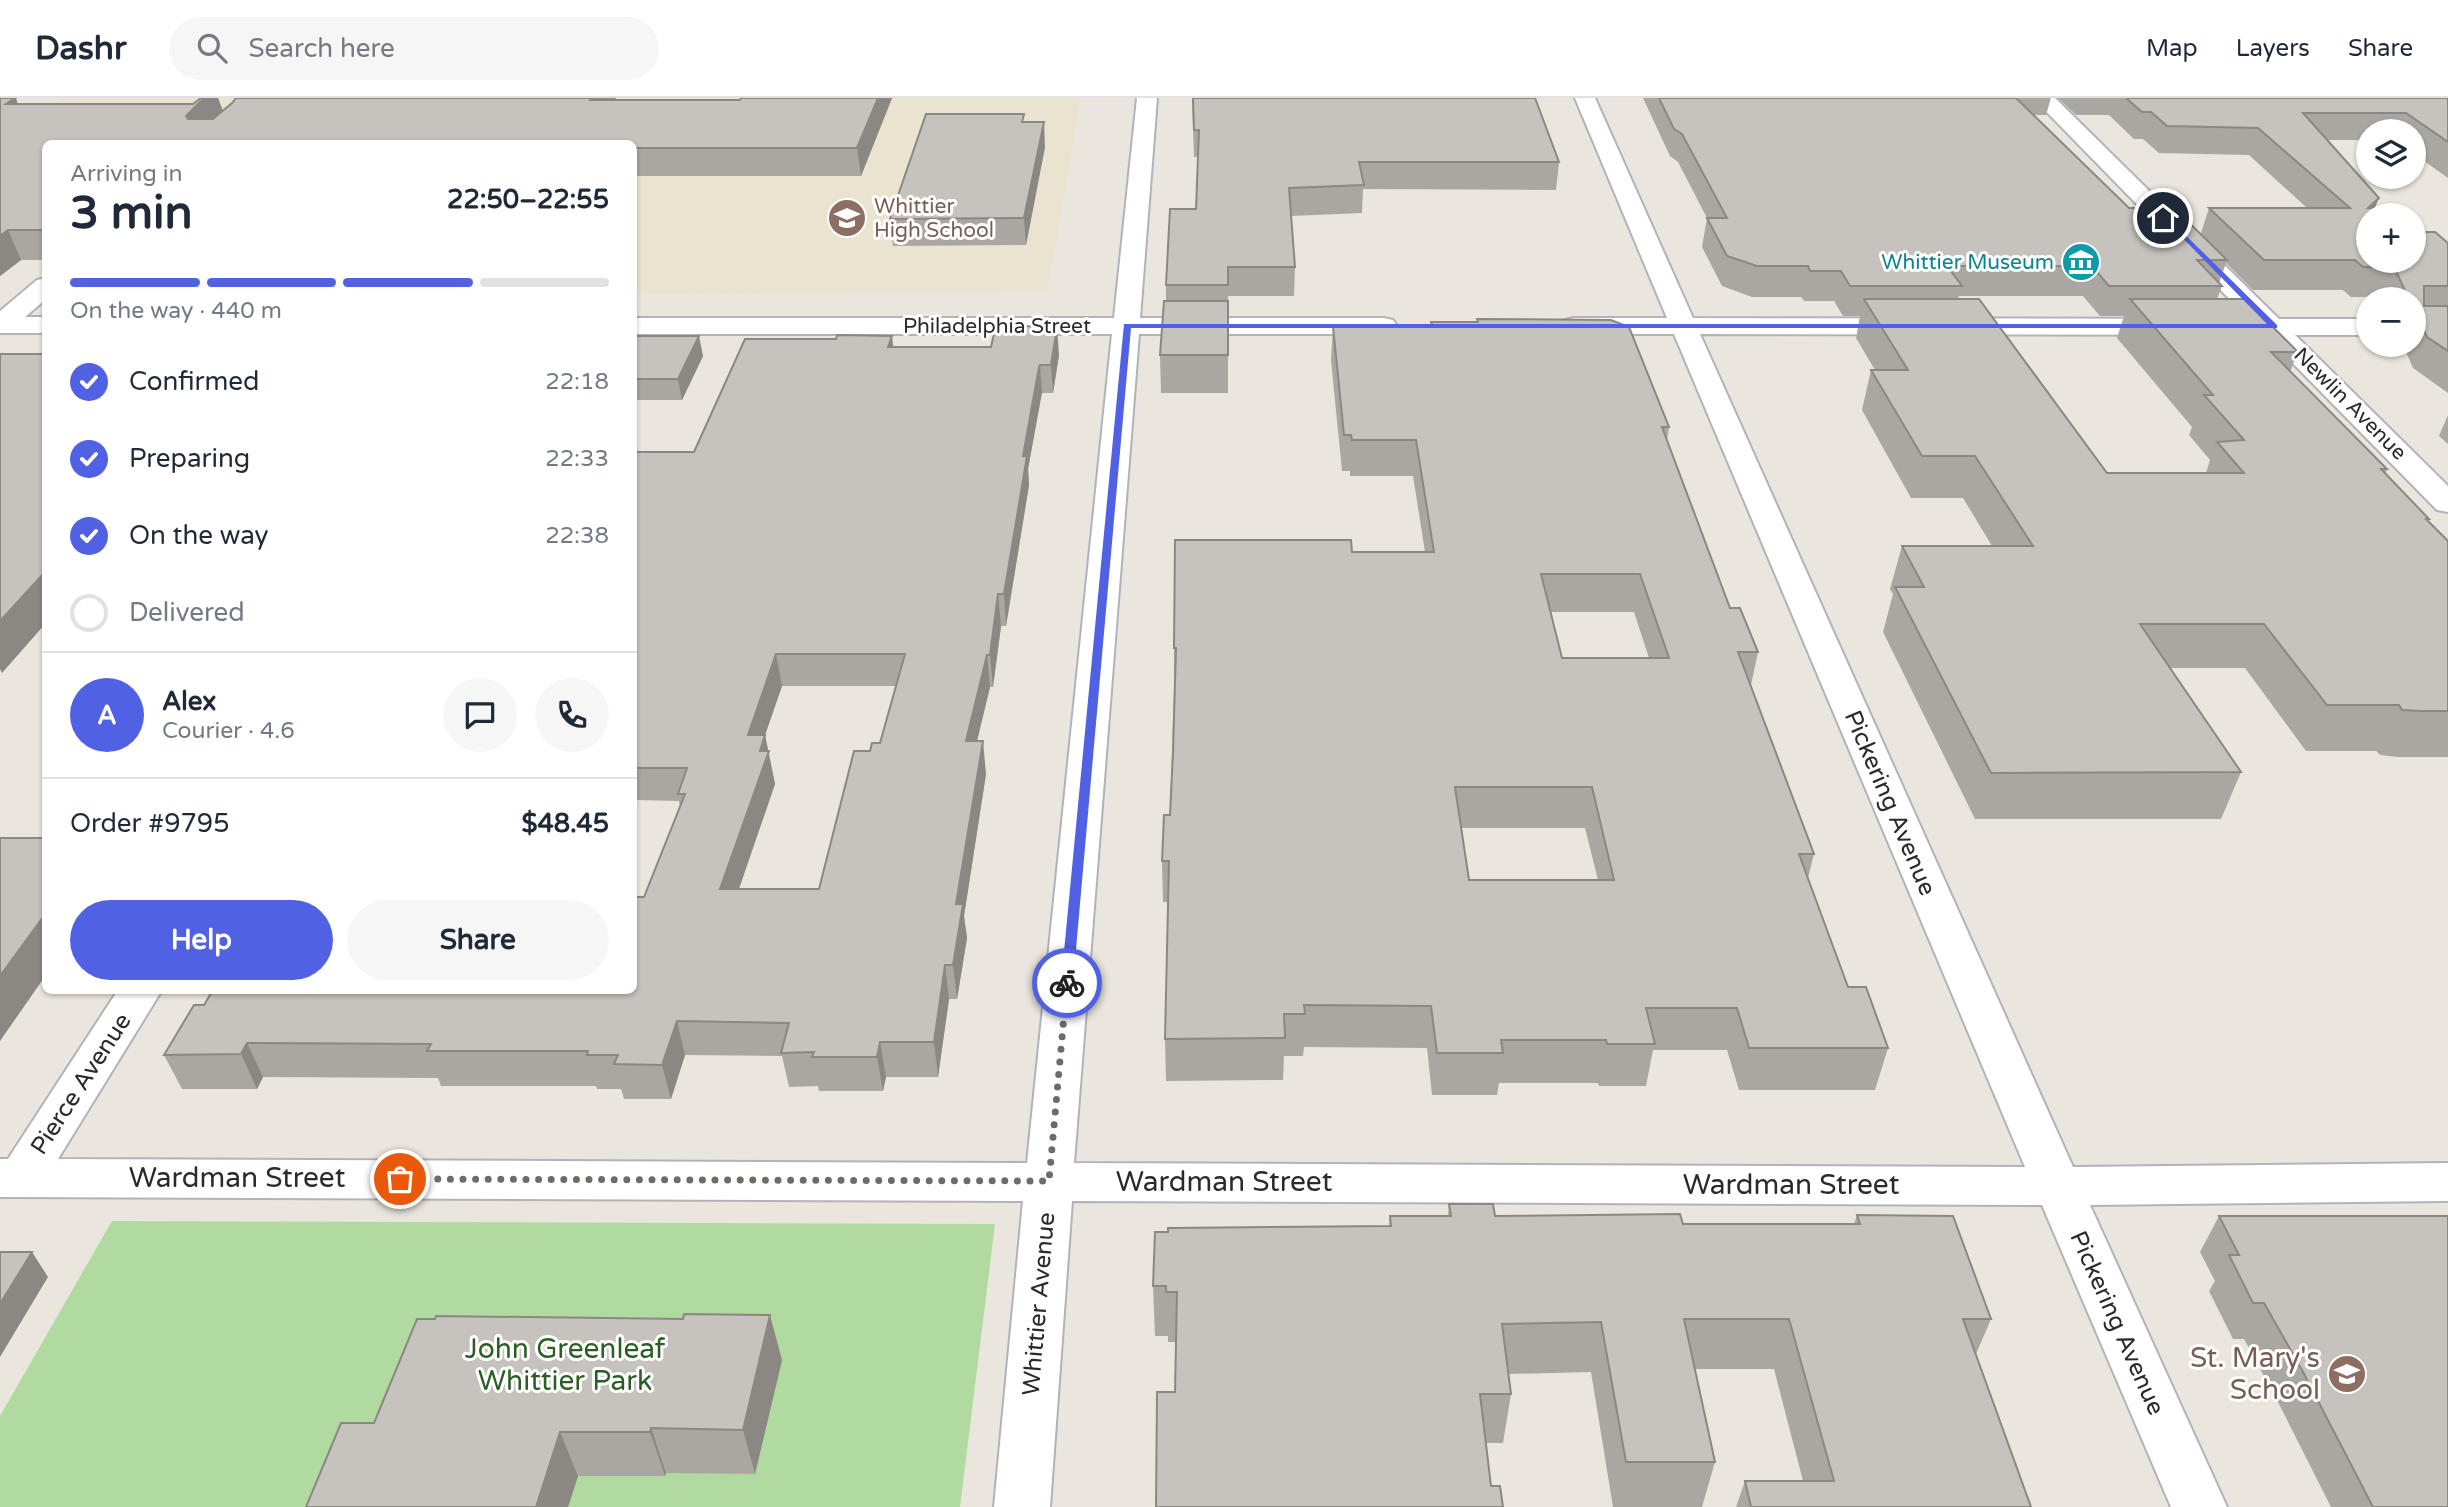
<!DOCTYPE html>
<html lang="en">
<head>
<meta charset="utf-8">
<style>
  :root { --surface:#fff; --page:#f6f6f7; --text:#1f2937; --muted:#747a83; --line:#e0e1e3; --accent:#5161e4 }
  body { margin:0; font-family:"Varela Round",sans-serif; background:var(--page); color:var(--text); height:100vh; display:flex; flex-direction:column; font-size:26px; white-space:nowrap }
  * { box-sizing:border-box; margin:0 }
  p { font-size:23px; color:var(--muted) }
  .icon { flex:none; width:38px; height:38px; fill:none; stroke:currentColor; stroke-width:2; stroke-linecap:round; stroke-linejoin:round }
  .map { position:relative; flex:1; overflow:hidden }
  .panel { position:absolute; left:42px; top:42px; width:595px; height:854px; display:flex; flex-direction:column; background:var(--surface); border-radius:10px; box-shadow:0 2px 5px #0004 }
  .panel>* { flex:none }
  .buttons { position:absolute; left:2356px; top:21px; display:grid; gap:14px }
  .buttons a { display:grid; place-items:center; width:70px; height:70px; border-radius:50%; background:var(--surface); box-shadow:0 2px 5px #0004; font-size:35px }
  .pin { position:absolute; display:grid; place-items:center; width:60px; height:60px; color:#fff; margin:-30px; border:4px solid #fff; border-radius:50%; box-shadow:0 2px 7px #0007 }
  .courier { position:absolute; display:grid; place-items:center; width:70px; height:70px; margin:-35px; border:5px solid #5161e4; border-radius:50%; background:#fff; color:#222; box-shadow:0 2px 9px #0007 }
  .summary em { font-style:normal; font-weight:700 }
  .summary div { display:flex; flex-direction:column-reverse }
  .summary { display:flex; align-items:center; justify-content:space-between; height:119px; padding:0 28px }
  h1 { font-size:46px; font-weight:700; line-height:52px }
  .bar { display:grid; grid-template-columns:repeat(4,1fr); gap:10px 7px; align-content:center; height:84px; padding:0 28px }
  .bar i { height:9px; border-radius:5px; background:var(--line) }
  .bar .active { background:var(--accent) }
  .bar p { grid-column:span 4 }
  .line { display:flex; align-items:center; gap:18px; padding:0 28px; border-top:2px solid var(--line) }
  .line div { flex:1 }
  .round { display:grid; place-items:center; flex:none; width:74px; height:74px; border-radius:37px; background:var(--page) }
  ol { padding:0 28px; list-style:none }
  li { display:flex; align-items:center; gap:21px; height:77px }
  li p { margin-inline-start:auto }
  li .icon { padding:7px; border-radius:50%; background:var(--accent); color:#fff; stroke-width:4 }
  li:last-child { color:var(--muted) }
  li i { width:38px; height:38px; border:4px solid var(--line); border-radius:50% }
  .primary-button { display:flex; gap:14px; margin-top:auto; padding:14px 28px }
  .primary-button a { flex:1; height:80px; border-radius:42px; background:var(--accent); color:#fff; font-size:28px; font-weight:700; line-height:80px; text-align:center }
  .primary-button a+a { background:var(--page); color:var(--text) }
  header { display:flex; align-items:center; gap:42px; box-sizing:border-box; height:98px; padding:0 35px; background:var(--surface); border-bottom:2px solid var(--line) }
  header strong { font-size:33px }
  nav { display:flex; gap:38px; margin-inline-start:auto; font-size:24px }
  .search { width:490px; height:63px; background:var(--page); display:flex; align-items:center; gap:18px; box-sizing:border-box; padding:0 24px; border-radius:38px; color:var(--muted); font-size:26px }
  .map>svg:first-child { display:block }
</style>
</head>
<body>
<header>
<strong>Dashr</strong>
<div class="search"><svg class="icon" aria-label="search" viewBox="0 0 24 24"><circle cx="10" cy="10" r="6"/><path d="M15 15l6 6"/></svg>Search here</div>
<nav><a>Map</a><a>Layers</a><a>Share</a></nav>
</header>
<div class="map">
<svg width="2448" height="1409" viewBox="0 0 2448 1409">
  <rect width="100%" height="100%" fill="#eae6dd"/>
  <path fill="#eae3cf" d="M62 0H1081L1047 194 634 195V46H246L24 27Z"/>
  <path fill="#b0daa0" d="M112 1123 995 1126 960 1409H0V1318Z"/>
  <g fill="none" stroke-linecap="round" stroke-linejoin="round">
    <defs>
      <g id="minor">
        <path d="M1137 0H1157L1140 220H1384L1393 222 1397 228 1393 234 1384 236H1139L1074 1065 2025 1069 1674 236H1574L1565 234 1561 228 1565 222 1574 220H1667L1575 0H1595L1693 220 2249 221 2033 0H2055L2279 221H2368V237H2295L2448 388V414L2437 412 2265 237 1700 236 2073 1069 2448 1065V1103L2090 1107 2227 1409H2171L2042 1107 1072 1103 1050 1409H994L1023 1103 0 1099V1061H8L118 892H162L58 1061 1027 1065 1112 236H634V220H1114Z"/>
        <path d="M46 180V201L25 219H46V235H0V213L37 182Z"/>
      </g>
    </defs>
    <use href="#minor" stroke="#b1b2bc" stroke-width="4"/>
    <use href="#minor" fill="#fff" fill-rule="evenodd"/>
  </g>
  <g fill="#aaa7a3" fill-rule="evenodd">
    <path d="M0 0H17L16 1 18 6H193L201 0H218L223 13 232 5 236 0H616L615 2 892 0 861 78H634V46H46V162H21L0 178Z"/>
    <path d="M1192 0H1535L1559 64 1556 92 1363 91 1362 115 1291 118 1295 169 1294 198H1228V295H1161L1160 257 1166 203V187L1196 111 1198 59H1194Z"/>
    <path d="M1643 0H2051L2046 17H2034L2129 110 2201 135 2209 110H2307L2249 57 2159 55 2143 41H2134L2109 17H2076L2058 0H2448V80L2413 55V33H2368V42H2327L2375 110 2448 145V295L2413 270 2403 247H2413V201H2383L2382 199H2351L2343 192H2253L2226 165 2219 185 2222 188 2217 201 2298 254 2290 274 2387 371 2385 376 2429 421 2428 423 2448 443V659H2398L2380 657 2376 653H2306L2245 570H2170L2241 674 2221 721H1975L1883 534 1893 496 1890 491 1902 448H1992L1963 400H1911L1862 312 1871 272H1875L1856 240 1860 218H1843L1834 203H1804L1801 199H1752L1722 188 1702 149 1707 120 1678 64 1670 58ZM1959 198H2083L2100 218H2124L2117 240 2192 329 2189 337 2210 362 2206 375H2107L1958 201Z"/>
    <path d="M1024 24 1045 49 1026 147 893 148 890 121Z"/>
    <path d="M1477 221 1669 329 1667 343 1730 510 1758 554 1751 587 1814 756 1808 780 1848 889 1888 950 1875 992H1739L1727 952H1653L1646 988H1599L1598 985H1499L1497 997H1432L1427 950 1304 949 1303 958H1284L1283 982 1166 983 1165 941 1168 804H1163L1162 763 1170 717 1174 589V550L1352 454H1425L1413 378H1350V373H1342L1331 262 1333 228 1431 227V224H1477ZM1550 514H1634L1649 560H1562ZM1461 730H1585L1598 782H1469Z"/>
    <path d="M634 238 703 258 682 302H634Z"/>
    <path d="M893 249 1059 257 1053 295H1042L1041 297 1028 371 1029 387 1006 528H1001L993 589H990L977 643 986 676 964 818 967 840 957 901H949L938 979H886L883 993H819L818 988 789 989 782 958 685 957 671 1001H624L621 991H597L596 988H441L438 980 263 979 257 991H182L164 957 204 907 644 799 680 709 679 703 634 702V354H694ZM782 588H896L880 645 870 653 819 791H739L775 686 765 637Z"/>
    <path d="M2448 317V346L2439 338Z"/>
    <path d="M1449 1106 1495 1118 1683 1126H1854L1857 1117 1991 1221 1976 1256 2031 1409H1736L1745 1383H1803L1774 1271H1695L1715 1364 1702 1409H1613L1591 1274 1509 1276 1511 1296 1503 1345H1486L1491 1388 1503 1409 1175 1294 1176 1244H1168V1238H1155L1153 1188 1389 1128 1390 1118H1448Z"/>
    <path d="M2219 1118 2448 1409H2331L2280 1308 2244 1241H2233L2209 1193 2215 1183 2200 1154Z"/>
    <path d="M782 1262 755 1376 666 1375 665 1378H578L568 1409H306L374 1325Z"/>
  </g>
  <g fill="#8b8884">
    <path d="M0 0H17L16 1 26 27Z"/>
    <path d="M204 0H218L224 16 196 46 186 18Z"/>
    <path d="M591 0H616L595 29 590 2Z"/>
    <path d="M878 0H892L861 78 857 50Z"/>
    <path d="M1044 24 1045 49 1026 147 1024 120Z"/>
    <path d="M2379 100 2372 117 2368 110Z"/>
    <path d="M8 132 21 162 0 178V138Z"/>
    <path d="M1057 229 1059 257 1053 295 1051 267Z"/>
    <path d="M699 238 703 258 682 302 678 281Z"/>
    <path d="M892 238 895 265 888 249Z"/>
    <path d="M1040 267 1042 295 1028 371 1029 387 1006 528 1004 496 1023 358Z"/>
    <path d="M46 473V525L2 575 0 571V523Z"/>
    <path d="M998 496 1001 528 993 589 990 557Z"/>
    <path d="M776 556 782 588 765 637 775 686 727 825 720 791 748 637Z"/>
    <path d="M987 557 990 589 969 676 966 643Z"/>
    <path d="M983 643 986 676 964 818 967 840 957 901 953 867 956 806Z"/>
    <path d="M46 815V877L0 943V878Z"/>
    <path d="M945 867 949 901 938 979 934 944Z"/>
    <path d="M677 923 685 957 671 1001 662 967Z"/>
    <path d="M880 944 886 979 883 993 877 959Z"/>
    <path d="M247 945 263 979 257 991 241 956Z"/>
    <path d="M32 1154 48 1179 0 1259V1206Z"/>
    <path d="M770 1217 782 1262 755 1376 743 1332Z"/>
    <path d="M651 1330 666 1375 665 1378 650 1334Z"/>
    <path d="M560 1334 578 1378 568 1409H536Z"/>
  </g>
  <g fill="#c6c2bd" stroke="#8b8884" stroke-width="2" fill-rule="evenodd">
    <path d="M0 0H15L6 6H193L201 0H204L186 18 188 21H213L232 5 236 0H591L590 2H740L741 0H878L857 50H634V46H46V132H8L0 138Z"/>
    <path d="M1193 0H1535L1559 64H1359L1364 87 1289 90 1295 169H1228V187H1166L1170 111H1196L1199 32H1194Z"/>
    <path d="M1659 0H2016L2129 110H2174L2227 162H2197L2222 188H2109L2092 168H1947L1962 188H1850L1841 173H1810L1808 168H1757L1727 158 1707 120H1727L1682 36 1674 31Z"/>
    <path d="M2126 0H2448V44L2406 15H2303L2379 100 2368 110H2392L2402 117H2368V163H2413V126L2425 134H2435L2448 145V188H2424V208H2448V253L2427 239 2413 210V201H2409L2394 169H2363L2355 162H2264L2209 110H2350L2258 30 2167 28 2151 14H2142Z"/>
    <path d="M926 16H1024L1022 24H1044L1024 120 890 121Z"/>
    <path d="M1864 201H1979L2107 375H2244L2217 344 2244 342 2204 297H2213L2130 201H2245L2298 254H2271L2387 371H2381L2429 421H2426L2448 443V613H2421L2402 612 2399 607H2327L2264 526H2140L2241 674 1991 675 1895 489H1924L1902 448H2033L1975 358H1922L1871 272H1908Z"/>
    <path d="M1164 203H1228V257H1160Z"/>
    <path d="M1477 221 1611 222 1629 229 1669 329H1662L1730 510H1740L1758 554H1738L1814 756H1799L1848 889H1866L1888 950H1749L1737 910H1646L1655 946H1607L1606 942H1501L1503 955H1437L1431 908 1304 907 1305 916H1284L1285 940 1165 941 1169 763H1162L1164 717H1170L1173 654 1176 550H1174L1175 442H1351L1352 454H1434L1416 342H1352L1351 337H1344L1333 228 1432 227 1431 224H1478ZM1541 476H1640L1669 560H1562ZM1455 689H1592L1614 782H1469Z"/>
    <path d="M996 227 1057 229 1051 267H1040L1039 269 1023 358H1027L1004 496H998L990 557H987L966 643H983L956 806H963L953 867H945L934 944H880L877 959H812L814 954 781 955 789 925 677 923 662 967 614 966 618 957H587L588 953H427L431 946 247 945 241 956 164 957 194 907H204L213 892H634V799H644L685 696H678L687 670H634V354H694L745 241H836L837 237 892 238 888 249H991ZM776 556H905L880 645H872L870 653H854L819 791H720L769 653H760L765 637H748Z"/>
    <path d="M634 238H699L678 281H634Z"/>
    <path d="M0 256H46V473L0 523Z"/>
    <path d="M0 740H46V815L0 878Z"/>
    <path d="M1449 1106H1493L1495 1118 1680 1116 1683 1126H1860L1857 1117 1953 1118 1991 1221H1963L2031 1409H1751L1745 1383H1834L1789 1221H1684L1715 1364H1626L1601 1224 1502 1226 1511 1296H1480L1491 1388H1500L1503 1409H1156L1157 1294H1175L1177 1194H1166V1188H1153L1155 1134H1168V1130L1391 1128 1390 1118H1451Z"/>
    <path d="M2219 1118H2448V1409H2373L2302 1272 2264 1205H2253L2229 1157H2239Z"/>
    <path d="M0 1154H32L0 1206Z"/>
    <path d="M684 1216 770 1217 743 1332 651 1330 650 1334H560L536 1409H306L341 1325H374L417 1221H435L436 1218 683 1221Z"/>
  </g>
  <path fill="#5161e4" d="M2161 118H2166L2277 227V230H1131L1073 885 1067 890 1063 889 1061 885 1124 226H2267Z"/>
  <g fill="none" stroke-linecap="round" stroke-linejoin="round">
    <path stroke="#6d6c69" stroke-width="7" stroke-dasharray="0 12.6" d="M400 1081 1049 1083 1067 885"/>
  </g>
  <defs>
    <symbol id="school-disc" viewBox="-11 -11 22 22"><circle r="9.5" fill="#8d6e63" stroke="#fff"/><path d="M0-5L7-2L0 1L-7-2ZM-4 1L0 2.5L4 1V4Q0 6-4 4Z" fill="#fff"/></symbol>
    <symbol id="museum-disc" viewBox="-11 -11 22 22"><circle r="9.5" fill="#0f9aa8" stroke="#fff"/><path d="M0-6L6-3V-2H-6V-3ZM-5-1h2V3h-2ZM-1-1h2V3h-2ZM3-1h2V3H3ZM-6 4H6V6H-6Z" fill="#fff"/></symbol>
  </defs>
  <g fill-rule="evenodd">
    <use href="#school-disc" x="825" y="98" width="44" height="44"/>
    <use href="#museum-disc" x="2059" y="142" width="44" height="44"/>
    <use href="#school-disc" x="2325" y="1254" width="44" height="44"/>
  </g>
  <g text-anchor="middle" dominant-baseline="central" stroke-width="6" stroke-linejoin="round" paint-order="stroke">
    <g font-size="21" fill="#785e54" stroke="#fff" text-anchor="start">
      <text x="874" y="108">Whittier<tspan x="874" dy="24">High School</tspan></text>
    </g>
    <g font-size="21" fill="#0d838f" stroke="#fff" text-anchor="end">
      <text x="2054" y="164">Whittier Museum</text>
    </g>
    <g font-size="21" fill="#2a2a2a" stroke="#fff">
      <text x="997" y="228">Philadelphia Street</text>
      <text transform="translate(2350 306) rotate(45)">Newlin Avenue</text>
    </g>
    <g font-size="24" fill="#2a2a2a" stroke="#fff">
      <text transform="translate(1890 705) rotate(67)">Pickering Avenue</text>
      <text transform="translate(81 986) rotate(-57)">Pierce Avenue</text>
      <text transform="translate(1039 1206) rotate(-85)">Whittier Avenue</text>
      <text transform="translate(2117 1225) rotate(66)">Pickering Avenue</text>
    </g>
    <g font-size="28" fill="#2a2a2a" stroke="#fff">
      <text x="237" y="1080">Wardman Street</text>
      <text x="1224" y="1084">Wardman Street</text>
      <text x="1791" y="1087">Wardman Street</text>
    </g>
    <g font-size="28" fill="#2a5e23" stroke="#fff">
      <text x="565" y="1251">John Greenleaf<tspan x="565" dy="32">Whittier Park</tspan></text>
    </g>
    <g font-size="28" fill="#785e54" stroke="#fff" text-anchor="end">
      <text x="2320" y="1260">St. Mary's<tspan x="2320" dy="32">School</tspan></text>
    </g>
  </g>
</svg>
<div class="buttons">
<a><svg class="icon" aria-label="layers" viewBox="0 0 24 24"><path d="M12 4l9 5-9 5-9-5zM3 14l9 5 9-5"/></svg></a>
<a>+</a>
<a>−</a>
</div>
<div class="pin" style="left:400px;top:1081px;background:#ea580c"><svg class="icon" aria-label="bag" viewBox="0 0 24 24"><path d="M5 8h14l-1 12H6zM9 8a3 3 0 0 1 6 0"/></svg></div>
<div class="pin" style="left:2163px;top:120px;background:#1f2937"><svg class="icon" aria-label="home" viewBox="0 0 24 24"><path d="M3 11l9-7 9 7M6 9v11h12V9"/></svg></div>
<div class="courier" style="left:1067px;top:885px"><svg class="icon" aria-label="bike" viewBox="0 0 24 24"><circle cx="6" cy="16" r="4"/><circle cx="18" cy="16" r="4"/><path d="M6 16l4-8h5l3 8M10 8l3 8H6M13 5h3"/></svg></div>
<section class="panel">
<div class="summary"><div><h1>3 min</h1><p>Arriving in</p></div><em>22:50–22:55</em></div>
<div class="bar"><i class="active"></i><i class="active"></i><i class="active"></i><i></i><p>On the way · 440 m</p></div>
<ol>
<li><svg class="icon" aria-label="check" viewBox="0 0 24 24"><path d="M5 12l5 5 9-10"/></svg>Confirmed<p>22:18</p></li>
<li><svg class="icon" aria-label="check" viewBox="0 0 24 24"><path d="M5 12l5 5 9-10"/></svg>Preparing<p>22:33</p></li>
<li><svg class="icon" aria-label="check" viewBox="0 0 24 24"><path d="M5 12l5 5 9-10"/></svg>On the way<p>22:38</p></li>
<li><i></i>Delivered</li>
</ol>
<div class="line" style="height:126px"><b class="round" style="background:var(--accent);color:#fff">A</b><div><b>Alex</b><p>Courier · 4.6</p></div><a class="round"><svg class="icon" aria-label="chat" viewBox="0 0 24 24"><path d="M4 5h16v11H9l-5 4z"/></svg></a><a class="round"><svg class="icon" aria-label="phone" viewBox="0 0 24 24"><path d="M5 4h4l2 5-3 2q2 4 5 5l2-3 5 2v4C11 20 4 13 5 4z"/></svg></a></div>
<div class="line" style="height:91px"><div>Order #9795</div><b>$48.45</b></div>
<div class="primary-button"><a>Help</a><a>Share</a></div>
</section>
</div>
</body>
</html>
